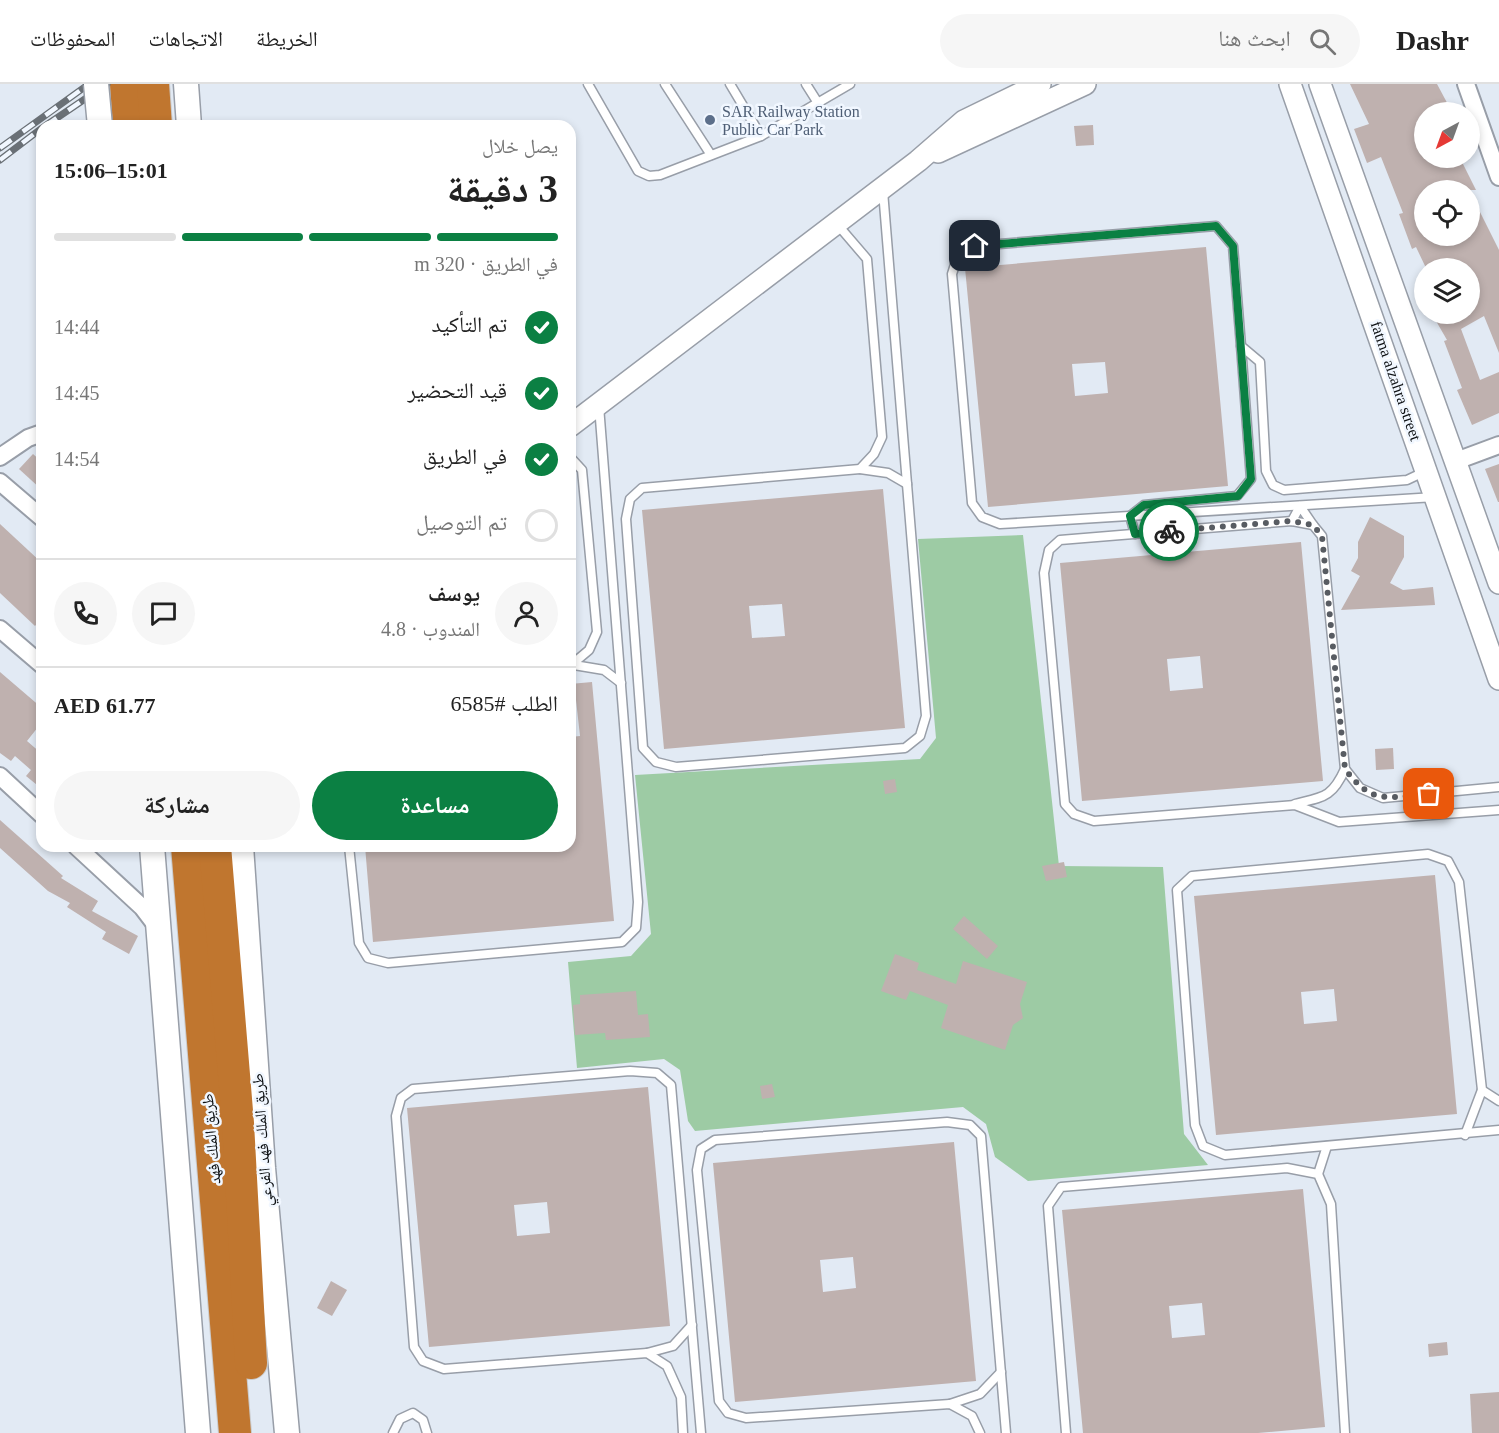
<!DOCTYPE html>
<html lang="ar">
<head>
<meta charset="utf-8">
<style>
  :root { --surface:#fff; --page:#f6f6f6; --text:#222; --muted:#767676; --line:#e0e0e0; --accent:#0b8043 }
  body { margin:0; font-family:"Times New Roman","Noto Naskh Arabic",serif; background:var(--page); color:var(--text); direction:rtl; height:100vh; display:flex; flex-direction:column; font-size:22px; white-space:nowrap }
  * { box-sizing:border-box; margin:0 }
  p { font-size:20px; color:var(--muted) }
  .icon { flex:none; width:33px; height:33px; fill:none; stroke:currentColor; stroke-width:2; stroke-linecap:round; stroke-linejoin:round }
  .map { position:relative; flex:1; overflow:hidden; direction:ltr }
  .sheet { position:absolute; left:36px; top:36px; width:540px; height:732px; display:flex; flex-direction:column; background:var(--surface); border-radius:18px; box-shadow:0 3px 9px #0003; direction:rtl }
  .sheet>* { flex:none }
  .needle { width:39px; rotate:221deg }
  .tools { position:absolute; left:1414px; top:18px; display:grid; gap:12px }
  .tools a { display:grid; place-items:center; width:66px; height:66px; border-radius:50%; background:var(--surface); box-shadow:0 3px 9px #0003; font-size:30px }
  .pin { position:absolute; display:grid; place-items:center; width:51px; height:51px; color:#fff; margin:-26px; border-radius:12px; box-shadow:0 3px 9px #0006 }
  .courier { position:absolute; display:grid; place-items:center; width:60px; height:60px; margin:-30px; border:4px solid #0b8043; border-radius:50%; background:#fff; color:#222; box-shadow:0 2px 8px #0007 }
  .summary em { font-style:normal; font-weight:700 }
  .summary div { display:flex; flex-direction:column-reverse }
  .summary { display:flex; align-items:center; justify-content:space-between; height:102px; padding:0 18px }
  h1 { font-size:39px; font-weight:700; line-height:45px }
  .bar { display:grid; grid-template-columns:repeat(4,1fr); gap:9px 6px; align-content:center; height:72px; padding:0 18px }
  .bar i { height:8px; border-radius:4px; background:var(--line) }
  .bar .active { background:var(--accent) }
  .bar p { grid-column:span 4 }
  .line { display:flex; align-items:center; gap:15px; padding:0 18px; border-top:2px solid var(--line) }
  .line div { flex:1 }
  .round { display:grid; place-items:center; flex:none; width:63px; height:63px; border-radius:32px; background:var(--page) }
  ol { padding:0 18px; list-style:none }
  li { display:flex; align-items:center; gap:18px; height:66px }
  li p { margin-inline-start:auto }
  li .icon { padding:6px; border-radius:50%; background:var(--accent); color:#fff; stroke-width:4 }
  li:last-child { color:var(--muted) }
  li i { width:33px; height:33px; border:3px solid var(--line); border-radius:50% }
  .action { display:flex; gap:12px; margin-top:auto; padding:12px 18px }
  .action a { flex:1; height:69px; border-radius:36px; background:var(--accent); color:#fff; font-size:24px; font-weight:700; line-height:69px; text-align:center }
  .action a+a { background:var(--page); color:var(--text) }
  header { display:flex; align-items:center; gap:36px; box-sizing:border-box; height:84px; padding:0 30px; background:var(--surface); border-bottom:2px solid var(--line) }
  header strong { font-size:28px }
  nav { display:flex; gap:33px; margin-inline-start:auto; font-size:21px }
  .search { width:420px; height:54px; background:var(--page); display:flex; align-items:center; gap:15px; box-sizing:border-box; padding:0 21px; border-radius:33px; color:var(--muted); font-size:22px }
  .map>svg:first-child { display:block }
</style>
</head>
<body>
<header>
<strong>Dashr</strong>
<div class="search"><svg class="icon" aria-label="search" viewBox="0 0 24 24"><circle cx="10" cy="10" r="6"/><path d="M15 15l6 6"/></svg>ابحث هنا</div>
<nav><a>الخريطة</a><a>الاتجاهات</a><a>المحفوظات</a></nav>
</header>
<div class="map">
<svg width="1499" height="1349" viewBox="0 0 1499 1349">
  <rect width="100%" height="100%" fill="#e2eaf4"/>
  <path fill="#9dcba4" d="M1023 451 1059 782 1163 783 1184 1050 1208 1081 1028 1097 995 1073 986 1040 963 1023 695 1047 688 1037 680 986 664 975 577 984 568 878 631 872 651 850 635 691 920 675 936 654 918 455Z"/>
  <g fill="#bfb1af" fill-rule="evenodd">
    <path d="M1350 0H1437L1452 28H1425V74H1460L1476 106H1425V152H1470V108L1499 166V269L1484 232 1461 245 1480 296 1499 288V329L1472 341 1457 306 1462 304 1444 257 1447 256 1432 230H1470V184H1426L1416 163 1412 165 1399 130 1403 129 1381 73 1367 79 1354 45 1369 40Z"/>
    <path d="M1093 41 1094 61 1076 62 1074 42Z"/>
    <path d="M1206 163 1228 402 988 423 965 184ZM1105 278 1108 309 1075 312 1072 280Z"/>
    <path d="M33 370 42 378V406L19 385Z"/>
    <path d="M1499 380V418H1498L1485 385Z"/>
    <path d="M883 405 905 644 664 665 642 426ZM782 520 785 552 752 554 749 522Z"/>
    <path d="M1370 433 1404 452V473L1390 499 1403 506 1433 503 1435 521 1341 526 1360 492 1351 487 1358 474V458Z"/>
    <path d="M0 440 42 479V534L35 542 0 509Z"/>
    <path d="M1301 458 1323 697 1082 717 1060 479ZM1200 572 1203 604 1170 607 1167 575Z"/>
    <path d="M0 588 42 624V638L27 657 42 670V705L26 692 31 686 15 672 11 677 0 669Z"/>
    <path d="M592 598 614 837 373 858 365 762H570V653L580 652 576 616 570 617V600Z"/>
    <path d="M1393 664 1394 685 1376 686 1375 665Z"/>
    <path d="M895 695 897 708 885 710 883 697Z"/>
    <path d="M0 736 63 792 61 794 98 817 92 827 138 852 129 870 102 855 106 848 67 823 70 819 48 807 0 764Z"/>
    <path d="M1064 778 1067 793 1046 797 1042 782Z"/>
    <path d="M1435 791 1457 1030 1216 1051 1194 812ZM1334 905 1337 937 1304 940 1301 908Z"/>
    <path d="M964 832 998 862 987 875 953 845Z"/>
    <path d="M895 870 919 879 917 886 956 900 963 877 1027 898 1020 920 1023 934 1013 941 1005 966 941 944 948 921 910 907 906 916 881 907Z"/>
    <path d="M636 907 638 931 648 930 650 953 606 956 605 949 575 951 573 921 580 920V911Z"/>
    <path d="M772 1000 775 1013 762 1015 760 1002Z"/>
    <path d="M648 1003 670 1242 429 1263 407 1024ZM547 1118 550 1149 517 1152 514 1121Z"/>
    <path d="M954 1058 976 1297 735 1318 713 1079ZM853 1173 856 1204 823 1208 820 1176Z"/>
    <path d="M1303 1105 1325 1343 1258 1349H1083L1062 1126ZM1202 1219 1205 1251 1172 1254 1169 1222Z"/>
    <path d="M331 1197 347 1206 332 1232 317 1224Z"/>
    <path d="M1447 1258 1448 1271 1429 1273 1428 1260Z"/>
    <path d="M1499 1308V1349H1472L1470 1310Z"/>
  </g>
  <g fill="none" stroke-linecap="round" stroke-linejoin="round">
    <defs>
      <g id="service">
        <path d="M588 0 638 87 649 92 660 91 761 52 850 0"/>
        <path d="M665 0 711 71"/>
        <path d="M730 0 761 52"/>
        <path d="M806 0 818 19"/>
        <path d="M837 140 867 175 882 353 874 370 860 385 642 404 630 415 626 435 643 664 656 678 676 683 905 664 920 652 926 632 883 107"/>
        <path d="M570 373 582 386 597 548 589 566 570 582"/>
        <path d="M860 385 888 389 907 400"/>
        <path d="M1426 387 1407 396 1284 406 1273 401 1266 387 1260 278 1241 262 1233 162 1216 142 975 162 958 171 952 190 972 419 982 433 1000 440 1435 413"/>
        <path d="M1292 437 1300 422 1313 441"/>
        <path d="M1135 450 1130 432 1144 421 1237 412 1251 395 1241 262"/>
        <path d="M574 581 604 586 621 599"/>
        <path d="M1499 703 1383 714 1360 704 1345 685 1322 452 1313 441 1292 437 1060 456 1049 466 1044 489 1065 720 1074 730 1094 737 1295 721 1339 738 1499 726"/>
        <path d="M1295 720C1323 713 1332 714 1345 685"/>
        <path d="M349 762 359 859 368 874 388 879 622 858 636 844 638 818 599 322"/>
        <path d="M1499 1017 1482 1006 1459 798 1448 777 1428 770 1192 792 1177 806 1195 1041 1203 1062 1225 1071 1499 1046"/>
        <path d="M1465 1051 1482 1006"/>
        <path d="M1318 1090 1327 1062"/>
        <path d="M647 1269 673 1262 692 1241"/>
        <path d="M950 1320 980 1310 1001 1288"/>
        <path d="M393 1349 400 1335 413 1329 423 1336 427 1349"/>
        <path d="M683 1349 681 1313 667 1282 647 1269 444 1285 423 1277 414 1263 396 1032 401 1014 413 1005 630 987 657 989 671 1001 701 1349"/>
        <path d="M980 1349 972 1332 950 1320 746 1334 728 1329 719 1317 697 1086 701 1065 715 1056 947 1038 970 1041 981 1052 1006 1349"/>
        <path d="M1066 1349 1048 1122 1061 1103 1287 1084 1318 1090 1331 1120 1345 1349"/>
      </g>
      <g id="minor">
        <path d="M1466 0 1499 93"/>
        <path d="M0 373 28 354 42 349"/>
        <path d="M1456 377 1499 361"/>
        <path d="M0 398 42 434"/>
        <path d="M0 545 42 581"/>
        <path d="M0 692 42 731"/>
        <path d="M76 762 142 823 158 844"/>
      </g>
      <g id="tertiary">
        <path d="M1290 0 1499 595"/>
        <path d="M1320 0 1499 499"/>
        <path d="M938 68 1085 0"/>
        <path d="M570 342 918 77 964 37 1040 0"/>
      </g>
      <g id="secondary">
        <path d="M186 0 189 42"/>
        <path d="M152 762 198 1349"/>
        <path d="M241 762 263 1084 287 1349"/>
      </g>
      <g id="motorway">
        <path d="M126 0 129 42"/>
        <path d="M153 0 156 42"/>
        <path d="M187 762 235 1349"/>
        <path d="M215 762 238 1039 251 1279"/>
      </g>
    </defs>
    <use href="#service" stroke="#989ea8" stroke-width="11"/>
    <use href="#minor" stroke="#989ea8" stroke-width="20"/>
    <use href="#tertiary" stroke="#989ea8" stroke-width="24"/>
    <use href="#secondary" stroke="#989ea8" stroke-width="27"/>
    <use href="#motorway" stroke="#cacacb" stroke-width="34"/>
    <use href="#service" stroke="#fff" stroke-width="8"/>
    <use href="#minor" stroke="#fff" stroke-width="16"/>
    <use href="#tertiary" stroke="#fff" stroke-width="21"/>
    <use href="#secondary" stroke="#fff" stroke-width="24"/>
    <use href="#motorway" stroke="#c0762f" stroke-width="32"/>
    <defs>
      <g id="rail">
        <path d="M45 42 107 0"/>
        <path d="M0 64 89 0"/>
        <path d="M0 76 42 44"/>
      </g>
    </defs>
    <use href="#rail" stroke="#6a7076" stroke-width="7"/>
    <use href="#rail" stroke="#f1f7ff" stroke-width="4.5" stroke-dasharray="14" stroke-linecap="butt"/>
    <defs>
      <path id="secondary-bridge" d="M96 0 100 42"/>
    </defs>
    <use href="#secondary-bridge" stroke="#989ea8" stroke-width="27" stroke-linecap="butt"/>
    <use href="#secondary-bridge" stroke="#fff" stroke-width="24"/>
  </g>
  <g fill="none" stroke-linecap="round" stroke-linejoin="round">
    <path stroke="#585c62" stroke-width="6" stroke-dasharray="0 10.8" d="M1169 447 1292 437 1313 441 1322 452 1345 685C1373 722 1387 713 1429 710"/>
    <path stroke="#0b8043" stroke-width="8" d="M975 162 1216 142 1233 162 1251 395 1238 412 1144 421 1130 432 1135 450 1169 447"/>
  </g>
  <circle fill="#5c6f8a" stroke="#f1f7ff" stroke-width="2" cx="710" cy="36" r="6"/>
  <g text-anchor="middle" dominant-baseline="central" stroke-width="5" stroke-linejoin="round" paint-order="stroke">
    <g font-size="16" fill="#4e5e75" stroke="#f1f7ff" text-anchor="start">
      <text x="722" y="27">SAR Railway Station<tspan x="722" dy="18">Public Car Park</tspan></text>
    </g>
    <g font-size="16" fill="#0d1013" stroke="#f1f7ff">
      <text transform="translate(1396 297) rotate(71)">fatma alzahra street</text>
      <text transform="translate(211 1055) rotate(-95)">طريق الملك فهد</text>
      <text transform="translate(262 1056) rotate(-94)">طريق الملك فهد الفرعي</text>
    </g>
  </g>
</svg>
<div class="tools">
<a><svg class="needle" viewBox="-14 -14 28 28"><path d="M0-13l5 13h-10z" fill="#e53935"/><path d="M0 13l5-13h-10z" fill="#767676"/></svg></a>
<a><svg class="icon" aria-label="locate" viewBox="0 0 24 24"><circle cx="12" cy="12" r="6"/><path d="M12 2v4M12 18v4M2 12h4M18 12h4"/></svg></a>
<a><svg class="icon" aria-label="layers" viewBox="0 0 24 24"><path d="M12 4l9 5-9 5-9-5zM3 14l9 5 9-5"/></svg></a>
</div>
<div class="pin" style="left:1429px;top:710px;background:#ea580c"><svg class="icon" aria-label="bag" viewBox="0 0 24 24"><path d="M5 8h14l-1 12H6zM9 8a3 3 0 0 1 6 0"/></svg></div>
<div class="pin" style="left:975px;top:162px;background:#1f2937"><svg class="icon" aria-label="home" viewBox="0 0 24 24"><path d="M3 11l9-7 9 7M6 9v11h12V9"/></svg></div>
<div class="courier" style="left:1169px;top:447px"><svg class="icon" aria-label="bike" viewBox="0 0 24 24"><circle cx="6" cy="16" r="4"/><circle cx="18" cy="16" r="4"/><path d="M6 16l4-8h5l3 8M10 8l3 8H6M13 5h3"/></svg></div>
<section class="sheet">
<div class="summary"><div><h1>3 دقيقة</h1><p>يصل خلال</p></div><em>15:01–15:06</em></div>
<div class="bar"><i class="active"></i><i class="active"></i><i class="active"></i><i></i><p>في الطريق · 320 m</p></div>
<ol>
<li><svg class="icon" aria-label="check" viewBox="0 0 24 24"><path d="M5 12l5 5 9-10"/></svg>تم التأكيد<p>14:44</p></li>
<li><svg class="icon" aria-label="check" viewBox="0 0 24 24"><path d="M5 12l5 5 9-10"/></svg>قيد التحضير<p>14:45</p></li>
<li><svg class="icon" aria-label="check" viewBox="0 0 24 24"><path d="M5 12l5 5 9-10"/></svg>في الطريق<p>14:54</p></li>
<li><i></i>تم التوصيل</li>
</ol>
<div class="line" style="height:108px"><a class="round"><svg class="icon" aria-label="person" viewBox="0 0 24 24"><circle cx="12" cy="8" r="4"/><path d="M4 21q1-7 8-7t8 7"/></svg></a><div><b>يوسف</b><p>المندوب · 4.8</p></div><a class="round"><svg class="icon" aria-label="chat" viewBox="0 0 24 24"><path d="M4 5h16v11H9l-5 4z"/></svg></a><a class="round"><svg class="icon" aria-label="phone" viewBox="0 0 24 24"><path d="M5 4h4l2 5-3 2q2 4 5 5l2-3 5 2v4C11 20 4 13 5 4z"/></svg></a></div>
<div class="line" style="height:78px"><div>الطلب #6585</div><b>AED 61.77</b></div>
<div class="action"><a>مساعدة</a><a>مشاركة</a></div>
</section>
</div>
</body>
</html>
